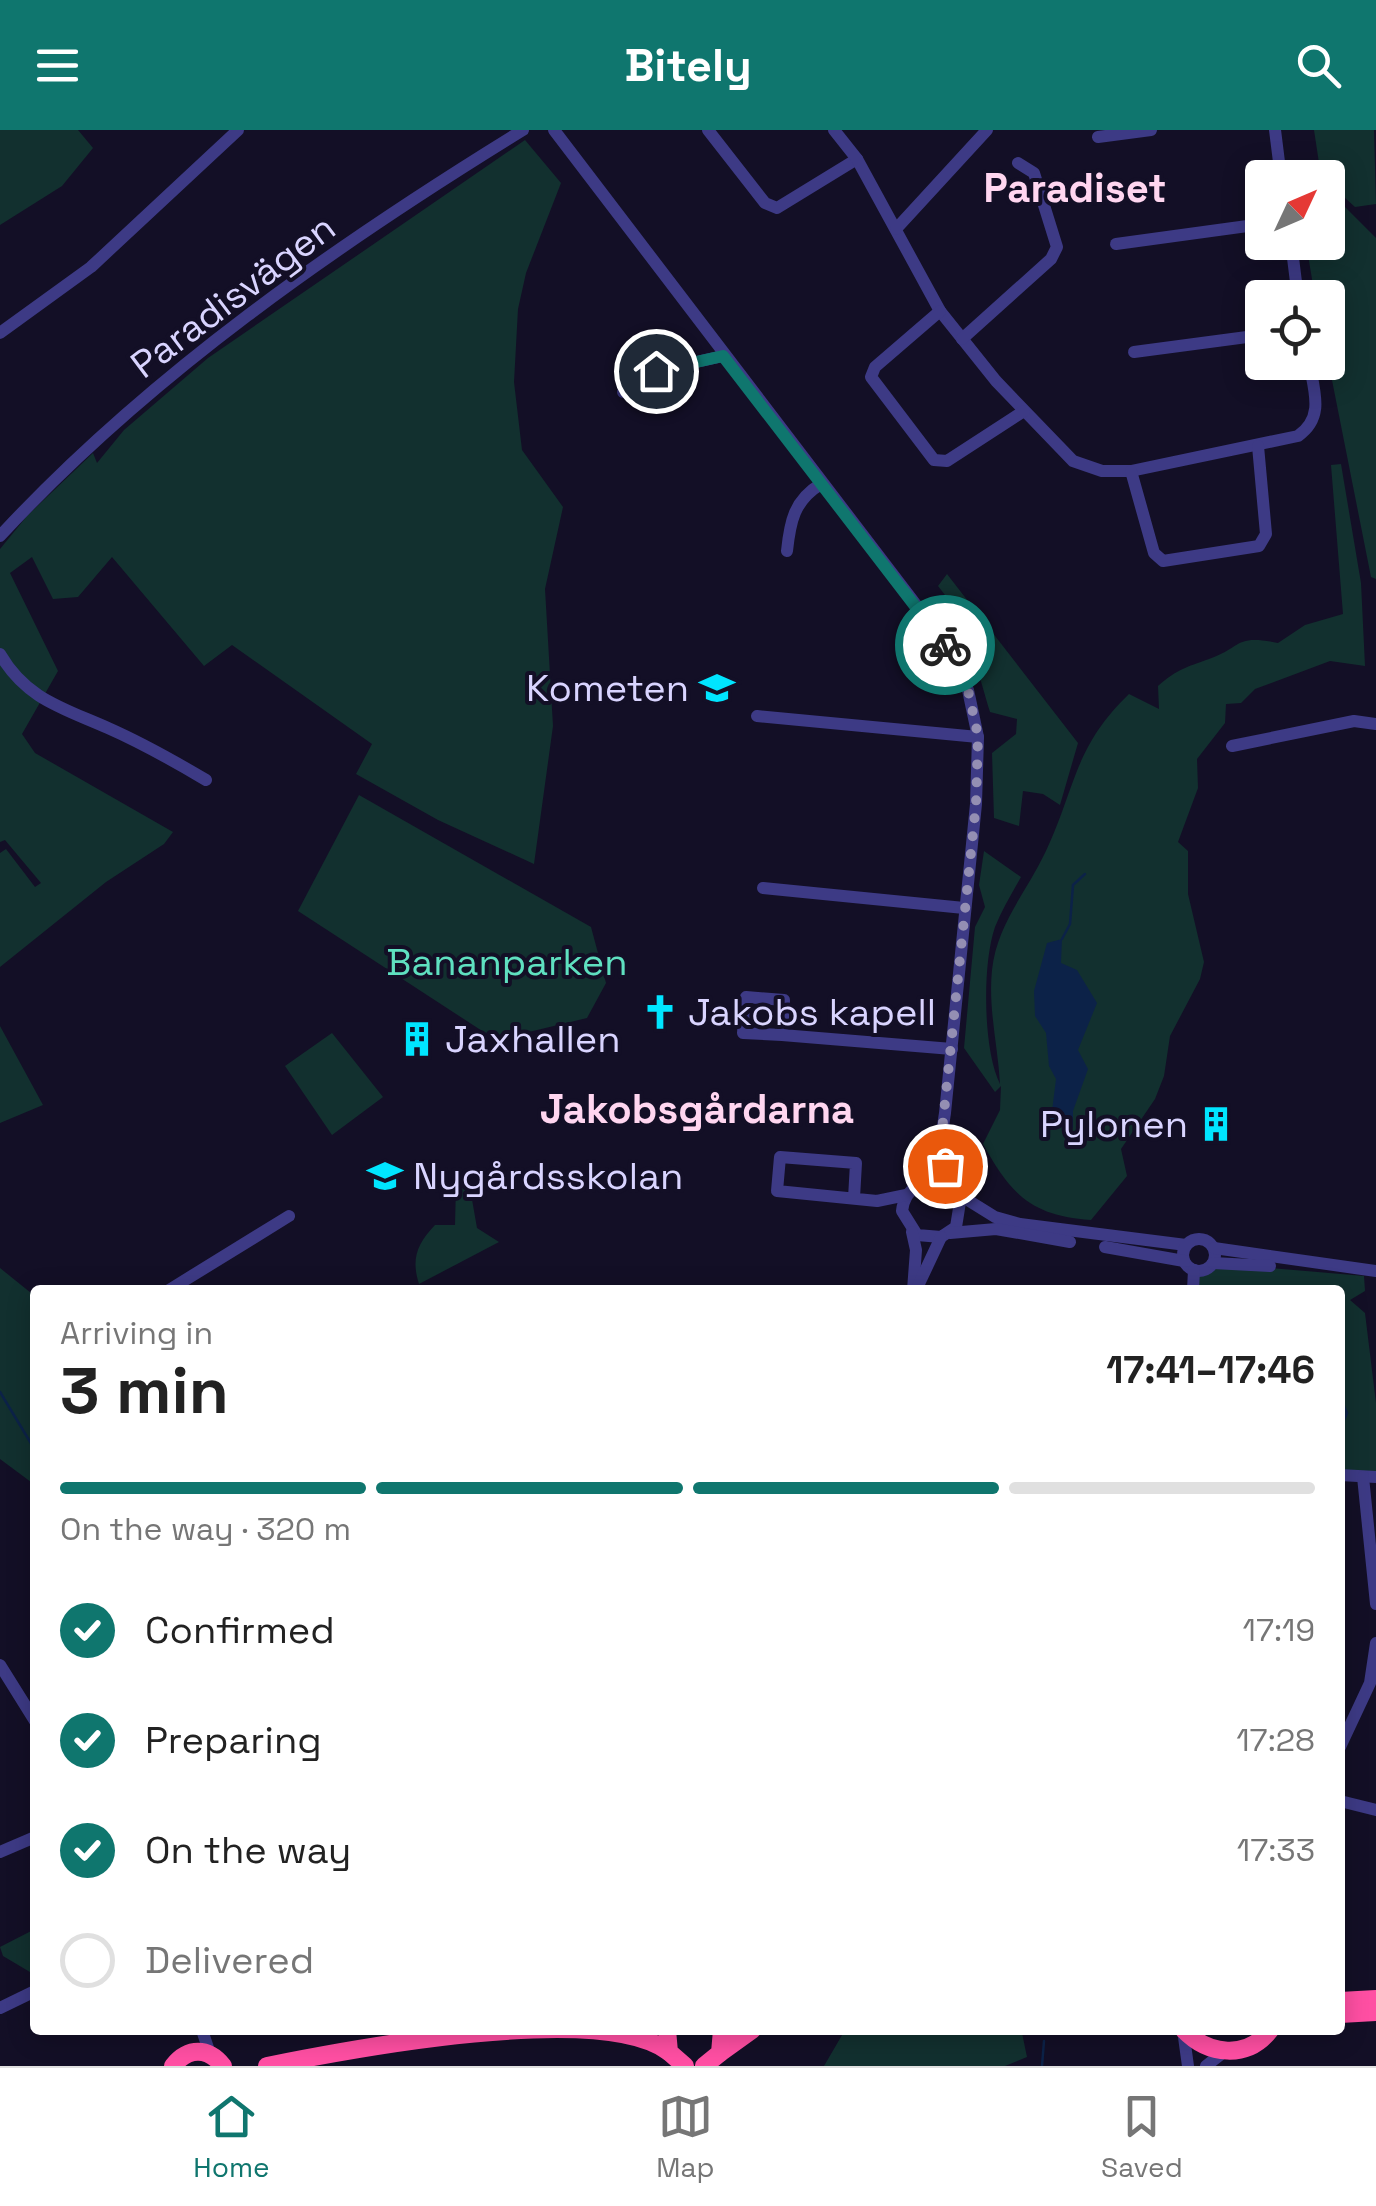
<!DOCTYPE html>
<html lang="en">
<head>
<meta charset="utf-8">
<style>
  :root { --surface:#fff; --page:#f6f6f6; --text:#222; --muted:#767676; --line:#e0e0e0; --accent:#0f766e }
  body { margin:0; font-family:"Space Grotesk",sans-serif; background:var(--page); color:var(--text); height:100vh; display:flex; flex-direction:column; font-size:38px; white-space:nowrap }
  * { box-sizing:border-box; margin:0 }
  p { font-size:32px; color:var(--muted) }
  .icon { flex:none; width:55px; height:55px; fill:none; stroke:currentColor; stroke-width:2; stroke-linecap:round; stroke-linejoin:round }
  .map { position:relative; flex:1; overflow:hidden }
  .details { position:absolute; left:30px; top:1155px; width:1315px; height:750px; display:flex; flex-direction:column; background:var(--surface); border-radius:10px; box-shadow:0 5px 25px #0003 }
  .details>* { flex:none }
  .needle { width:65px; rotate:46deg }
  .fabs { position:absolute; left:1245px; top:30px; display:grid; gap:20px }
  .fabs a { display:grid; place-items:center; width:100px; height:100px; border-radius:10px; background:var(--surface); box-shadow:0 5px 25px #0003; font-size:50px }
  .pin { position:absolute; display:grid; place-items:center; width:85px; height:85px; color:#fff; margin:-42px; border:5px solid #fff; border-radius:50%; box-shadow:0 2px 10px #0007 }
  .courier { position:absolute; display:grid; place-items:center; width:100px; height:100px; margin:-50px; border:8px solid #0f766e; border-radius:50%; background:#fff; color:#222; box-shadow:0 2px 12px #0007 }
  .headline em { font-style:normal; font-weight:700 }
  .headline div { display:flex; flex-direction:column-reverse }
  .headline { display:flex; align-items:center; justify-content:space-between; height:170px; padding:0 30px }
  h1 { font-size:65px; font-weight:700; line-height:75px }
  .bar { display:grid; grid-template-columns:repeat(4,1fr); gap:15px 10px; align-content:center; height:120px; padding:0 30px }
  .bar i { height:12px; border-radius:8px; background:var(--line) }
  .bar .active { background:var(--accent) }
  .bar p { grid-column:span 4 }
  ol { padding:0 30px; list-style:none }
  li { display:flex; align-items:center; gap:30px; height:110px }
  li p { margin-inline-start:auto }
  li .icon { padding:10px; border-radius:50%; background:var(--accent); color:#fff; stroke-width:4 }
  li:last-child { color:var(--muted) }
  li i { width:55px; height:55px; border:5px solid var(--line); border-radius:50% }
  header { display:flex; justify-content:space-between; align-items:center; height:130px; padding:0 30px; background:var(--accent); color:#fff; font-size:45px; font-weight:700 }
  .dock { display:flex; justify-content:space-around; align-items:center; height:140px; border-top:2px solid var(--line); background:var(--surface); font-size:28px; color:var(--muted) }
  .dock a { display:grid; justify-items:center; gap:5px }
  .dock .active { color:var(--accent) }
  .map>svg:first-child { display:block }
</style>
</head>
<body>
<header><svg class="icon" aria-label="menu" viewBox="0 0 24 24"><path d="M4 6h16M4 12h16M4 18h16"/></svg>Bitely<svg class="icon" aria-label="search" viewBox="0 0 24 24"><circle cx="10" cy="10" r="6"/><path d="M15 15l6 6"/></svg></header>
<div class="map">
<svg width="1376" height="1936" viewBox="0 0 1376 1936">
  <rect width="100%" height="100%" fill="#130f26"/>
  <g fill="#12302f">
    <path d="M0 0H78L93 18 62 56 0 95Z"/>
    <path d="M1314 0H1374L1376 74 1355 77 1321 46Z"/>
    <path d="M525 10 561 53 526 143 518 179 514 252 522 320 563 377 545 459 553 596 534 734 438 690 356 644 372 614 232 515 204 536 112 427 78 467 53 469 32 427 10 443 58 541 22 604 35 623 173 702 164 714 106 752 0 837V723L6 719 35 757 41 753 5 710 0 712V419L27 386 93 323 97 333 124 300 208 228Z"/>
    <path d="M1328 60 1376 108V449L1371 447 1328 230V168L1315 167 1306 113 1328 112Z"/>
    <path d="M1341 334 1361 453 1365 536 1330 531 1255 559 1241 573 1226 574 1225 593 1197 629 1198 658 1178 712 1188 721V764L1204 832 1200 849 1170 906 1164 946 1155 969 1121 1019 1127 1046 1091 1090C1032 1086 1011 1065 983 1014L1000 980 1001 956 995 962 964 918 975 797 985 777 979 755 984 721 1021 747C1012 763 1002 780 995 797 982 834 983 920 1000 954 998 916 988 879 992 840 997 794 1026 763 1045 723 1076 658 1073 618 1129 564L1159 579 1158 556C1179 538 1185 538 1209 529 1243 517 1234 504 1278 513L1305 495 1343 484 1331 335Z"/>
    <path d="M947 444 1078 613 1060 675 1043 664 1023 661 1019 696 994 688 992 623 1016 604 1017 589 990 582C980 550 969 496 940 477L945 465 938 456Z"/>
    <path d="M359 665 591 797 606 853 587 888 496 910 298 781Z"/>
    <path d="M0 896 43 975 0 993Z"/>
    <path d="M332 903 383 967 332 1005 285 936Z"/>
    <path d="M456 1055 470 1058 477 1098 499 1112 419 1154C411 1129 417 1114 435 1095H455Z"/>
    <path d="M1213 1133 1364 1146 1365 1161 1350 1170 1365 1183 1376 1273V1347L1340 1345V1160H1195L1199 1141Z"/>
    <path d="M0 1138 31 1163 35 1175V1355L0 1329Z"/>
    <path d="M35 1799V1845L3 1826 0 1817Z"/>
    <path d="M845 1900H1026L1022 1903 1027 1927 1005 1936H824Z"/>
  </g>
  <path fill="#0c2248" d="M1062 809 1061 833 1077 840 1097 873 1078 920 1088 939 1073 981V998L1051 989 1056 949 1049 936 1046 903 1035 886 1034 861 1047 813Z"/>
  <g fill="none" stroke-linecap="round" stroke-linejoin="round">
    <g stroke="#0c2248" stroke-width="2.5">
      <path d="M1062 809 1070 794 1073 755 1085 744"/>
      <path d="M0 1262 35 1320"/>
      <path d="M1340 1268 1347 1283 1340 1299"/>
      <path d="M1042 1936 1044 1911"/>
    </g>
    <g stroke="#3d3a85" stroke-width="12">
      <path d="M554 0 939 505 968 560 978 607 976 674 945 983C942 1006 937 1027 924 1046 915 1060 904 1062 902 1081L917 1105 941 1107 956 1097 960 1072 945 1052H920"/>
      <path d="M708 0 765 73 777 78 857 29"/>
      <path d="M834 0 857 29 940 181 996 251 1073 331 1102 341H1131L1298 306C1325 287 1314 261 1309 232"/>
      <path d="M1275 0 1281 48"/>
      <path d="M1098 7 1151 0"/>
      <path d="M896 99 987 0"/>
      <path d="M1291 112 1298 168"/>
      <path d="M1116 114 1262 94"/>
      <path d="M940 181 875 237 871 247 934 330 947 331 1024 281"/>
      <path d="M0 203 91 137 238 0"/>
      <path d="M962 209 1051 129 1057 117 1034 43 1018 33"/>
      <path d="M1134 222 1262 205"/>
      <path d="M623 262 656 241 723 226"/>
      <path d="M1131 341 1154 423 1163 431 1259 416 1266 404 1258 316"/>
      <path d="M0 406C149 245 336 115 523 0"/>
      <path d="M787 421C790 392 794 370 821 354"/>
      <path d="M0 524C26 569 63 578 108 598 142 613 174 631 206 650"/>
      <path d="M757 586 978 607"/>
      <path d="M1232 616 1354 591 1376 594"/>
      <path d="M763 758 964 778"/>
      <path d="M782 905 743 903 746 867 784 870 782 905 952 919"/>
      <path d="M941 1011 951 1057"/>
      <path d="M958 1064 995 1087 1020 1094 1186 1115"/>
      <path d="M854 1068 856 1033 780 1027 777 1061 877 1071 906 1065"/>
      <path d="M912 1102 916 1120 913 1160"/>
      <path d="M950 1103 996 1099 1070 1112"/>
      <circle cx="1199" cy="1125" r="16"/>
      <path d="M1105 1117 1184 1131"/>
      <path d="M1214 1118 1376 1141"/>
      <path d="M1213 1133 1270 1136"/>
      <path d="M917 1158 941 1107"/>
      <path d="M169 1160 289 1086"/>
      <path d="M1193 1160 1194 1140"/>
      <path d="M1340 1345 1376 1347"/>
      <path d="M1363 1347 1376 1474"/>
      <path d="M0 1535 35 1591"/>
      <path d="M1340 1617 1370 1553 1376 1513"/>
      <path d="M1340 1671 1376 1680"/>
      <path d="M0 1722 35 1707"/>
      <path d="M0 1878 35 1861"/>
      <path d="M202 1900 210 1924"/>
      <path d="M1183 1900 1188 1936"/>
      <path d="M1206 1936 1225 1921"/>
    </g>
    <g stroke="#ff4fa3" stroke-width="18">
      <path d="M1340 1871 1376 1869"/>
      <path d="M1340 1884 1376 1882"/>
      <path d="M667 1900 669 1922 685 1936"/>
      <path d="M1184 1900C1208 1925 1247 1930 1270 1900"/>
      <path d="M720 1923 752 1900"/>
      <path d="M173 1936C188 1917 208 1917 223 1936"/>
      <path d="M267 1936C351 1919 601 1871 669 1922"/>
      <path d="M704 1936 720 1923 722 1900"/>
    </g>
  </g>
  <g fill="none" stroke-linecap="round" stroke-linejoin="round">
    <path stroke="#948fb3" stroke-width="10" stroke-dasharray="0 18" d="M945 515 968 560 978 606 976 674 941 1011 945 1036"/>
    <path stroke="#0f766e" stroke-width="12" d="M656 241 723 226 945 515"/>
  </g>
  <defs>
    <symbol id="school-bare" viewBox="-9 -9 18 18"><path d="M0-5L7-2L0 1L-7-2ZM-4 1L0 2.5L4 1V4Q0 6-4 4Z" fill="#00e5ff" stroke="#130f26" stroke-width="2.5" paint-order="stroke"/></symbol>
    <symbol id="church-bare" viewBox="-9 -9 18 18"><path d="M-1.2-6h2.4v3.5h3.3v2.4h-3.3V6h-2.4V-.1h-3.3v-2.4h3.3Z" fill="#00e5ff" stroke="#130f26" stroke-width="2.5" paint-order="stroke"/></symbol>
    <symbol id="building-bare" viewBox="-9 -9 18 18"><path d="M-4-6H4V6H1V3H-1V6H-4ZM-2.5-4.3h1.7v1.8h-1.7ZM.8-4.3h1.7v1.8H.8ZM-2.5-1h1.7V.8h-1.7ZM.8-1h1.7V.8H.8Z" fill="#00e5ff" stroke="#130f26" stroke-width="2.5" paint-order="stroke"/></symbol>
  </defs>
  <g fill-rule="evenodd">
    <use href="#school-bare" x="692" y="533" width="50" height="50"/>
    <use href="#church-bare" x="635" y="857" width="50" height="50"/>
    <use href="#building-bare" x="392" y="884" width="50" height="50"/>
    <use href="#building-bare" x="1191" y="969" width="50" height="50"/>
    <use href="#school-bare" x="360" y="1021" width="50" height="50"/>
  </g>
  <g text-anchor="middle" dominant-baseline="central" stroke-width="8" stroke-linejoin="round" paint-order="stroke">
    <g font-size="38" fill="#d9d4ff" stroke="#130f26">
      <text transform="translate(233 166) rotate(-37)">Paradisvägen</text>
    </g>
    <g font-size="38" fill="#d9d4ff" stroke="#130f26" text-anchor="start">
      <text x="689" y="558" text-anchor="end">Kometen</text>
      <text x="688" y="882">Jakobs kapell</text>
      <text x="445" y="909">Jaxhallen</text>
      <text x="1188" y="994" text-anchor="end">Pylonen</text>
      <text x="413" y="1046">Nygårdsskolan</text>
    </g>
    <g font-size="38" fill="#5fe0c0" stroke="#130f26">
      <text x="507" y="832">Bananparken</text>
    </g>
    <g font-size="40" font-weight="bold" fill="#ffd6f0" stroke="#130f26">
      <text x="1075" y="58">Paradiset</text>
      <text x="697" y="979">Jakobsgårdarna</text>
    </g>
  </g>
</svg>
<div class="fabs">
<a><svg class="needle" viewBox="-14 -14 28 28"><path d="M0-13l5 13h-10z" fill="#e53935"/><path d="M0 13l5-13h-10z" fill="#767676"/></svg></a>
<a><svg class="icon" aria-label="locate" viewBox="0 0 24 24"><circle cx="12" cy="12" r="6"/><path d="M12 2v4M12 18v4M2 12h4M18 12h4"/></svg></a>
</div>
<div class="pin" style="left:945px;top:1036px;background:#ea580c"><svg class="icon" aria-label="bag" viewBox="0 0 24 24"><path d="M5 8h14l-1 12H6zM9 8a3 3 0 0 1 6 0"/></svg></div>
<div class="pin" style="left:656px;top:241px;background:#1f2937"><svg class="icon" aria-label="home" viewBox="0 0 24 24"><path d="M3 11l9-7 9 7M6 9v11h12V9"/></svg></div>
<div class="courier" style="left:945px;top:515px"><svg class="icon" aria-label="bike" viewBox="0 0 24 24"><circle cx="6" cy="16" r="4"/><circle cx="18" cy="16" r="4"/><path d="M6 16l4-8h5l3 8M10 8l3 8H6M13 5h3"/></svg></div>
<section class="details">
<div class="headline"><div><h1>3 min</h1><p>Arriving in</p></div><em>17:41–17:46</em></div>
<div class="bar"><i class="active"></i><i class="active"></i><i class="active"></i><i></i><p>On the way · 320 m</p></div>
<ol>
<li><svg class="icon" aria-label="check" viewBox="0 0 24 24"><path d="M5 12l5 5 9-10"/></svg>Confirmed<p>17:19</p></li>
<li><svg class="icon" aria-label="check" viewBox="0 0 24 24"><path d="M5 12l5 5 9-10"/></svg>Preparing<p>17:28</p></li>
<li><svg class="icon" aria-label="check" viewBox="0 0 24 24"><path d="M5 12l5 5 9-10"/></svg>On the way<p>17:33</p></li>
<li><i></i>Delivered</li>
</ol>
</section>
</div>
<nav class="dock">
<a class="active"><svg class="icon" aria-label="home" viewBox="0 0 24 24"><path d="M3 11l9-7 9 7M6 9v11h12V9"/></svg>Home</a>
<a><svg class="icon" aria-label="map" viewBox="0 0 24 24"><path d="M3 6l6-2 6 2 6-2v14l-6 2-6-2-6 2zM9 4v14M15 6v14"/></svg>Map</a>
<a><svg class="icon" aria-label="saved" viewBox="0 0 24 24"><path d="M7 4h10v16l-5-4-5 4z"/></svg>Saved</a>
</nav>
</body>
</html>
